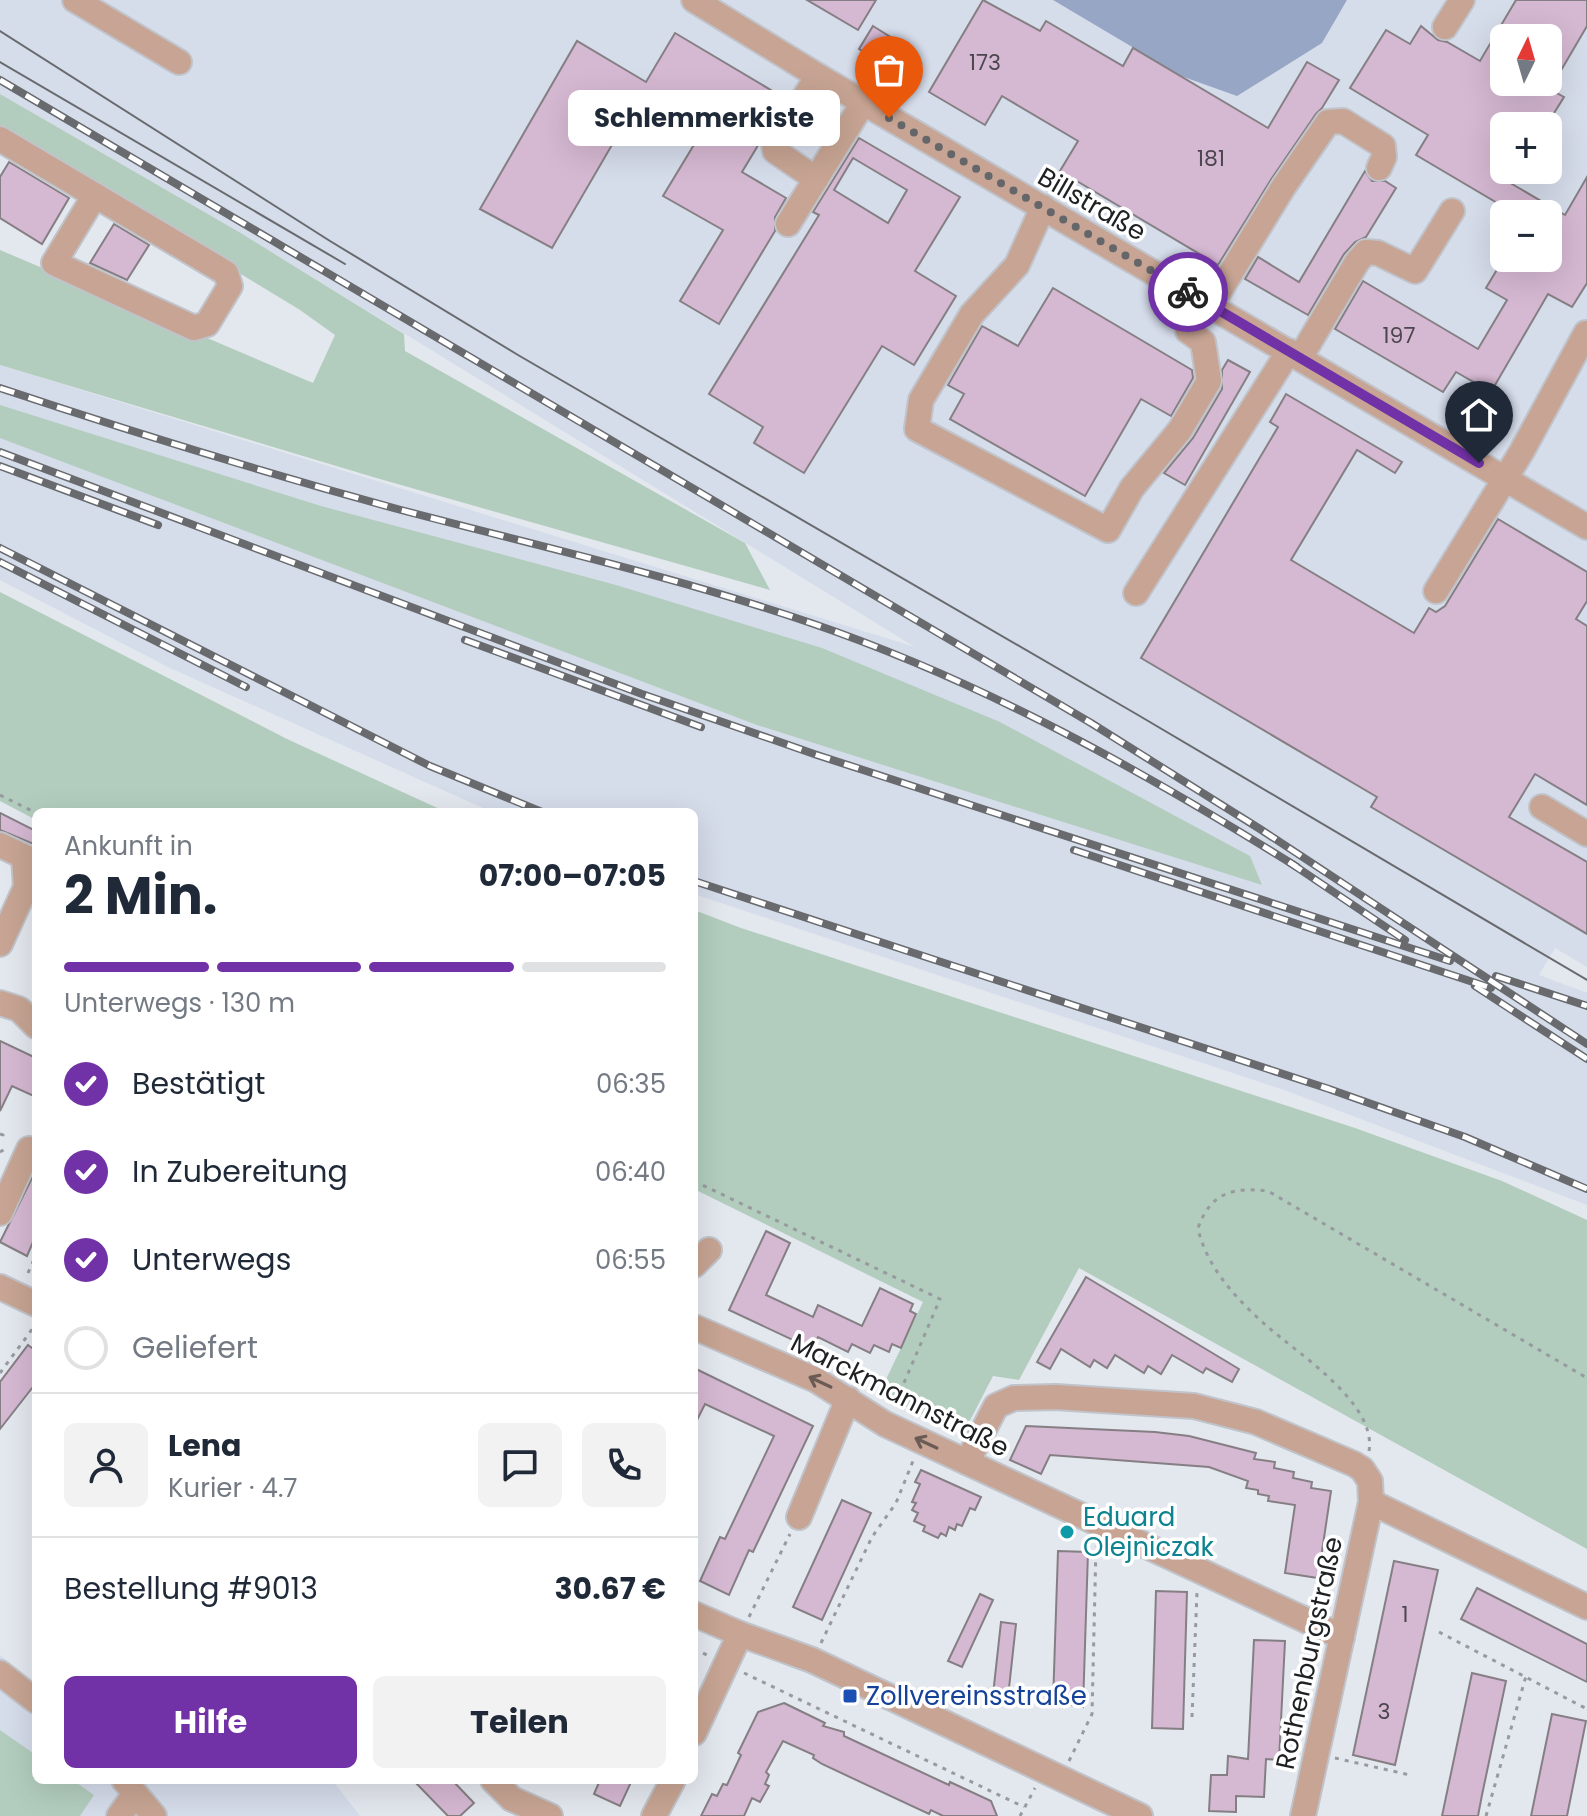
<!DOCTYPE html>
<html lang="de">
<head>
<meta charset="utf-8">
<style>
  :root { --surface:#fff; --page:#f2f2f3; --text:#1f2937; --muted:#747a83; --line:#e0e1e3; --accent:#7232a7 }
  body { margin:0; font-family:Poppins,sans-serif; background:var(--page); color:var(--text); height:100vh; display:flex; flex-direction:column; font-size:30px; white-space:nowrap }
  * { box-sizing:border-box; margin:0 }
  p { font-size:26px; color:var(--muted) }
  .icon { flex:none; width:44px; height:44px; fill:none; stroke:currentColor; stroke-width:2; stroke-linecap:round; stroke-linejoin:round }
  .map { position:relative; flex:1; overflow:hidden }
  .drawer { position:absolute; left:32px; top:808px; width:666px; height:976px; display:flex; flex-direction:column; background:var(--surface); border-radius:12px; box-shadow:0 8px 32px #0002 }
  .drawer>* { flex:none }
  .needle { width:52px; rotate:5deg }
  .fabs { position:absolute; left:1490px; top:24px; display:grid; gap:16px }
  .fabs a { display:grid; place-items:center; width:72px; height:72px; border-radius:12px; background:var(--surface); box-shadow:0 8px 32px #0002; font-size:40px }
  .pin { position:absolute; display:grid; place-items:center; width:68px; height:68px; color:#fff; margin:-82px -34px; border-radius:50% 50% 50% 0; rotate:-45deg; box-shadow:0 0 8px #0007 }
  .pin .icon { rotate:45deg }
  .courier { position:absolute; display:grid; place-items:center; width:80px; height:80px; margin:-40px; border:6px solid #7232a7; border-radius:50%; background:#fff; color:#222; box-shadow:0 2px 10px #0007 }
  .bubble { position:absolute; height:56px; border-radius:12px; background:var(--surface); box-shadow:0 8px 32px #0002; font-size:26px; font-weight:700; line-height:56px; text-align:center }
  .headline em { font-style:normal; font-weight:700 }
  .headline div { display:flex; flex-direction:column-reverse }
  .headline { display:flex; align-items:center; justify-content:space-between; height:136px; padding:0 32px }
  h1 { font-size:52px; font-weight:700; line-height:60px }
  .bar { display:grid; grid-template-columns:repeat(4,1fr); gap:12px 8px; align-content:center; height:96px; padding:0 32px }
  .bar i { height:10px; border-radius:6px; background:var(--line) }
  .bar .selected { background:var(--accent) }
  .bar p { grid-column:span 4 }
  .line { display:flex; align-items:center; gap:20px; padding:0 32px; border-top:2px solid var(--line) }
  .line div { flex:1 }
  .round { display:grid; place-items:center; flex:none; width:84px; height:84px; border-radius:12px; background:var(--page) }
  ol { padding:0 32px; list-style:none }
  li { display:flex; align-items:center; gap:24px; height:88px }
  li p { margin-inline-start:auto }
  li .icon { padding:8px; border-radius:50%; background:var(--accent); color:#fff; stroke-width:4 }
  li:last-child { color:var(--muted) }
  li i { width:44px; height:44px; border:4px solid var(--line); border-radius:50% }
  .primary-button { display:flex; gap:16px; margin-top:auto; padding:16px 32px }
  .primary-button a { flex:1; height:92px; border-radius:12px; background:var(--accent); color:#fff; font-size:32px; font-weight:700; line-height:92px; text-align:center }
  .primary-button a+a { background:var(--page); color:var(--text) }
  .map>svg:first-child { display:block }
</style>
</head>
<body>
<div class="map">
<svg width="1587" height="1816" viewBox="0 0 1587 1816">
  <rect width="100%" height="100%" fill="#e3e7ee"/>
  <g fill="#d5dcea" fill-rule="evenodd">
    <path d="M0 0H1053L1181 76 1322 43 1347 0H1587V967L1555 948 1539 975 1587 993V1205L1287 1091 694 894V812H492L170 668 0 580V365L915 647 239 232 0 94ZM1504 38H1548V82H1504ZM1504 126H1548V170H1504ZM1504 214H1548V258H1504Z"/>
    <path d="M0 1655 36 1685V1755L0 1730Z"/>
    <path d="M73 1780H332L360 1816H80L94 1795Z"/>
  </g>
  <g fill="#b2cdbd">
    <path d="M0 94 239 232 404 334 405 351 745 543 770 590 373 477 0 365V250L313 383 335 335 300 310 0 127Z"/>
    <path d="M0 405 321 506 616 585 822 648 1000 722 1250 856 1262 885 757 725 0 438Z"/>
    <path d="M0 592 287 739 446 812H36V820L0 801Z"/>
    <path d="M694 910 741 928 1355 1128 1502 1181 1587 1220V1549L1079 1268 1019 1380 993 1376 963 1434 879 1394 923 1302 694 1189Z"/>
    <path d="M0 1730 36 1755V1780H73L94 1795 80 1816H0Z"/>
  </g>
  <path fill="#97a6c4" d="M1053 0H1347L1322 43 1237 96 1181 76Z"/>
  <g fill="#d5b8d2" stroke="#857f84" stroke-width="2" fill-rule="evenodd">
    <path d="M807 0H876L858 30Z"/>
    <path d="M983 0 1040 31 1046 21 1123 66 1133 48 1268 128 1307 62 1339 80 1322 108 1316 114 1272 178 1218 265 1060 171 1078 141 1002 96 985 125 929 92Z"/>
    <path d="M1516 0H1587V26L1553 84 1559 87 1555 92 1564 97 1546 126H1504V170H1520L1512 184 1565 215 1587 177V283L1572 307 1548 294 1491 392 1456 372 1443 392 1335 329 1363 281 1478 349 1507 300 1486 288 1504 258H1548V214H1516L1416 155 1428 135 1350 88 1386 30 1410 44 1421 26 1438 40 1447 42 1480 61ZM1504 38H1548V82H1504Z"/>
    <path d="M873 26 897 41 883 64 859 49Z"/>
    <path d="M675 33 786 99 742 172 786 198 775 217V231L719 324 680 301 723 230 663 196 695 143 634 107 552 248 480 209 577 41 646 82Z"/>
    <path d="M814 111 833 123 821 143 801 130Z"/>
    <path d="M859 138 960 197 915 271 956 296 914 365 882 346 804 473 754 443 763 427 709 394 819 215 813 212ZM853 158 907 190 888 223 834 190Z"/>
    <path d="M9 162 69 198 42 244 0 218V177Z"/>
    <path d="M1365 171 1372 181H1385L1396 188 1366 237 1355 242 1344 254 1308 315 1245 279 1258 257 1299 282Z"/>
    <path d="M114 224 149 245 127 280 90 263Z"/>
    <path d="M1053 288 1192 370 1193 378 1171 416 1141 399 1085 496 950 419 964 394 948 385 982 326 1018 346Z"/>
    <path d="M1228 360 1250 372 1185 485 1164 473 1193 438 1222 389V370Z"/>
    <path d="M1286 394 1402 462 1395 473 1357 450 1291 560 1414 633 1429 608 1436 612 1445 606 1498 519 1587 572V601L1576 619 1587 626V805L1535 774 1509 817 1587 862V934L1371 807 1377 797 1141 658 1278 427 1270 422Z"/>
    <path d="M0 813 36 831V845L0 830Z"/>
    <path d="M0 1041 36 1058V1097L12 1086 0 1111Z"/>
    <path d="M36 1170V1235L27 1256 0 1242Z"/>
    <path d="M766 1231 790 1243 766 1295 813 1317 818 1305 862 1326 880 1288 913 1304 910 1311 916 1314 901 1348 892 1344 889 1352 874 1345 870 1353 852 1344 848 1352 818 1337 812 1349 729 1310Z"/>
    <path d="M1086 1277 1239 1369 1232 1382 1206 1368 1203 1373 1172 1355 1161 1374 1148 1366 1144 1373 1115 1355 1107 1368 1094 1360 1090 1367 1061 1349 1050 1369 1037 1362Z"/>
    <path d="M28 1345 36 1351V1383L0 1429V1382Z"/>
    <path d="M694 1368 813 1426 753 1552 749 1550 729 1595 700 1581 720 1537 725 1539 774 1436 705 1404 694 1426Z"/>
    <path d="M1026 1426 1155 1432 1189 1436 1256 1453 1254 1459 1275 1462 1274 1468 1294 1472 1293 1478 1312 1482 1311 1488 1331 1491 1318 1578 1285 1573 1295 1505 1268 1501 1269 1496 1258 1494V1490L1246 1488 1248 1481 1209 1467 1050 1455 1041 1474 1010 1460Z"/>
    <path d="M921 1470 981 1497 975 1510 970 1508 962 1526 957 1524 955 1530 949 1527 946 1536 941 1533 938 1538 923 1531 925 1526 914 1521 918 1513 912 1510 916 1503 912 1502 920 1484 915 1482Z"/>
    <path d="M842 1500 871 1513 822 1620 793 1607Z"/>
    <path d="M1058 1551 1088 1552 1083 1707 1053 1702Z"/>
    <path d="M1394 1561 1438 1570 1395 1765 1353 1755Z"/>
    <path d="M1477 1588 1587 1644V1682L1461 1619Z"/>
    <path d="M1156 1591 1187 1592 1183 1729 1152 1728Z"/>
    <path d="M980 1594 993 1600 962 1667 948 1661Z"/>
    <path d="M1001 1622 1016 1624 1008 1697 993 1695Z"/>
    <path d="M1254 1640 1285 1641 1279 1760 1266 1759 1264 1797 1236 1796V1812L1209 1811 1211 1775H1227L1228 1756 1248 1759Z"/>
    <path d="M1472 1673 1506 1681 1482 1795 1478 1816H1442Z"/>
    <path d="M784 1703 825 1723 823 1726 844 1732V1736L949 1785 950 1782 991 1801 997 1816H943L931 1810 929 1814 822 1764 813 1758 814 1755 783 1741 766 1772 769 1775 765 1784 769 1786 760 1802 752 1798 744 1816H701L712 1794 717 1796 723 1784 727 1785 741 1755 738 1753 758 1712Z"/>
    <path d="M1552 1714 1586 1721 1567 1816H1531Z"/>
    <path d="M413 1780H452L474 1803 460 1816H448Z"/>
    <path d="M600 1780H632L620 1806 594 1794Z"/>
  </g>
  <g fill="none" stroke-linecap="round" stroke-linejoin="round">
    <defs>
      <g id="minor">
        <path d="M75 0 179 62"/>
        <path d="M694 0 818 76 1587 527"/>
        <path d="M1445 27 1462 0"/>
        <path d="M0 139 226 273 230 286 207 324 194 328 54 263 95 195"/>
        <path d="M816 179 775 151 774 145 818 76"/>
        <path d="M1043 207 1017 265 972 314 921 400 917 429 1108 530 1132 488 1180 430 1209 381 1203 342 1188 331 1206 302"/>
        <path d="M788 224 863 103"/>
        <path d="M1211 305 1284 186 1328 122 1343 121 1383 146 1384 157 1379 168"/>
        <path d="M1300 358 1357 262 1366 252 1378 253 1415 271 1452 211"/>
        <path d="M1436 591 1522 451 1586 333"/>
        <path d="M1136 593 1289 351"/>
        <path d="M1542 807 1587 834"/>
        <path d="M0 845 36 862"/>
        <path d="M0 944 26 887 24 857"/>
        <path d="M0 1003 19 1009 36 1026"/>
        <path d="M0 1213 29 1149"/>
        <path d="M694 1265 709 1250"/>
        <path d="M0 1287 36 1304"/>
        <path d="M694 1327 816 1380 885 1424 1342 1637"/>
        <path d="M967 1462 996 1406 1014 1398 1056 1397 1194 1406 1256 1422 1354 1464 1362 1469 1370 1481 1371 1502 1303 1816"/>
        <path d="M1371 1502 1587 1607"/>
        <path d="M799 1517 848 1399"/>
        <path d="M694 1614 740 1634 812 1660 1140 1816"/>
        <path d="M0 1673 36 1701"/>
        <path d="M694 1733 740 1634"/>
        <path d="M124 1780 154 1816"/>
        <path d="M493 1780 512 1799 550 1816"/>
        <path d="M119 1816 135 1794"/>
        <path d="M654 1816 673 1780"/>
      </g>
    </defs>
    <use href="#minor" stroke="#c0c3c9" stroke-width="28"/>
    <g stroke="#979a9f" stroke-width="3" stroke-dasharray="4 6" stroke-linecap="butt">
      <path d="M0 795 36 813"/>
      <path d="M0 1134 3 1135 0 1140"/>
      <path d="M0 1152 7 1148"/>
      <path d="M694 1181 940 1299 894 1406"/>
      <path d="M28 1273 36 1255"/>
      <path d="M0 1373 36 1324"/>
      <path d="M1369 1451C1377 1404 1300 1355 1268 1327 1238 1301 1206 1267 1198 1228 1211 1192 1233 1187 1268 1191L1587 1378"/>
      <path d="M749 1617 790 1534"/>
      <path d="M1439 1632 1587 1709"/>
      <path d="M821 1643 872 1537 896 1503 913 1461"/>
      <path d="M694 1649 709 1656"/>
      <path d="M744 1673 1024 1807"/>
      <path d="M1192 1717 1197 1592"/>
      <path d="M1335 1758 1410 1775"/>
      <path d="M1069 1761 1092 1714 1096 1546"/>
      <path d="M1020 1816 1035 1788"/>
      <path d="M1486 1816 1526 1676"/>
    </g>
    <use href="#minor" stroke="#c7a493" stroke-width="24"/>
    <g stroke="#686a6e" stroke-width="2">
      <path d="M0 31 330 241 518 355 1138 715 1587 980"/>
      <path d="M0 62 345 264"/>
    </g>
    <defs>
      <g id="rail">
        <path d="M0 80 1091 723 1260 829 1587 1044"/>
        <path d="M0 388C132 432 266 473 401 510 538 546 677 577 811 623 984 682 1143 771 1297 867"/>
        <path d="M0 452 642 694 817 755 1450 961"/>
        <path d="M0 466 158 525"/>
        <path d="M0 548 430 766 542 812"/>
        <path d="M0 562 246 687"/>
        <path d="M465 640 701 727"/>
        <path d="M1074 850 1491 988"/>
        <path d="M1289 862 1405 940"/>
        <path d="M694 881 1329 1089 1465 1137 1587 1189"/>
        <path d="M1496 976 1587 1006"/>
        <path d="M1475 986 1587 1059"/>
      </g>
    </defs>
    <use href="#rail" stroke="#686a6e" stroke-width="8"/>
    <use href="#rail" stroke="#fff" stroke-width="5" stroke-dasharray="15" stroke-linecap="butt"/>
  </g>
  <defs><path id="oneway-shaft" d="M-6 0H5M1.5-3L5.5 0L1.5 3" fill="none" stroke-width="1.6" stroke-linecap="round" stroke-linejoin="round" transform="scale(2)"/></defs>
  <g stroke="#6b5b55">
    <use href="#oneway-shaft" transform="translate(820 1382) rotate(-155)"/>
    <use href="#oneway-shaft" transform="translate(926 1443) rotate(-155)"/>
  </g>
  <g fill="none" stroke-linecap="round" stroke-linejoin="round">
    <path stroke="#646669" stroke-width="8" stroke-dasharray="0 14.4" d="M889 118 1188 292"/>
    <path stroke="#7232a7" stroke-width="10" d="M1188 292 1479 463"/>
  </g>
  <circle fill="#0f9aa8" stroke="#fff" stroke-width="3" cx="1067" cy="1532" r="8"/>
  <rect fill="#1a4fb4" stroke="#fff" stroke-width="3" x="842" y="1688" width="16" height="16" rx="4"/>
  <g text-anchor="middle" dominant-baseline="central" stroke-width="7" stroke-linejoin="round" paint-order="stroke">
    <g font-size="22" fill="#4c464e">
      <text x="985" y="62">173</text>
      <text x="1211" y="158">181</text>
      <text x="1399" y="335">197</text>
      <text x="1405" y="1614">1</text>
      <text x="1384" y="1711">3</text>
    </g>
    <g font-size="26" fill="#1f2022" stroke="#fff">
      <text transform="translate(1092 204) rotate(30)">Billstraße</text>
      <text transform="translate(900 1395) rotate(27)">Marckmannstraße</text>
      <text transform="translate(1309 1653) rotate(-78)">Rothenburgstraße</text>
    </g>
    <g font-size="26" fill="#0d838f" stroke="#fff" text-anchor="start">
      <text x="1083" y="1517">Eduard<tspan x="1083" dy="30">Olejniczak</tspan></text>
    </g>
    <g font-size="26" fill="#164399" stroke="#fff" text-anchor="start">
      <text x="866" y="1696">Zollvereinsstraße</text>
    </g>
  </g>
</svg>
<div class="fabs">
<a><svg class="needle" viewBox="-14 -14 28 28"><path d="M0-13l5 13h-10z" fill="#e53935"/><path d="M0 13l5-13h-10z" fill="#747a83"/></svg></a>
<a>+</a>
<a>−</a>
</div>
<div class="pin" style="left:889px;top:118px;background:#ea580c"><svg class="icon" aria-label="bag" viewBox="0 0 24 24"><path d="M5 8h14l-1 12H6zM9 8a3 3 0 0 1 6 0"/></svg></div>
<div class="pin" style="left:1479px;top:463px;background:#1f2937"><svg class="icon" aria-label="home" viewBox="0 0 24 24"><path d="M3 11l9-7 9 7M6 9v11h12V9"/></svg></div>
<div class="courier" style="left:1188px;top:292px"><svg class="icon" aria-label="bike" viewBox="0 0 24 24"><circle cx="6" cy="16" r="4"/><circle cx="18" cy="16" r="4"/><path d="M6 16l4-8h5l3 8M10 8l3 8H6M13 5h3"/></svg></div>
<div class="bubble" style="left:568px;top:90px;width:272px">Schlemmerkiste</div>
<section class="drawer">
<div class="headline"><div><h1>2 Min.</h1><p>Ankunft in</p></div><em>07:00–07:05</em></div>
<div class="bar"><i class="selected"></i><i class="selected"></i><i class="selected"></i><i></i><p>Unterwegs · 130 m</p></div>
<ol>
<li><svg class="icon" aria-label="check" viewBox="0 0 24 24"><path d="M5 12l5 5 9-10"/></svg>Bestätigt<p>06:35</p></li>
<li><svg class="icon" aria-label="check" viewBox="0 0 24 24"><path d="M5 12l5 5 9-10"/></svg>In Zubereitung<p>06:40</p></li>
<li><svg class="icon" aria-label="check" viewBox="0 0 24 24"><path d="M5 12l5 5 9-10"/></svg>Unterwegs<p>06:55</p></li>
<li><i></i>Geliefert</li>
</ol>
<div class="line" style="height:144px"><a class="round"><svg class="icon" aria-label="person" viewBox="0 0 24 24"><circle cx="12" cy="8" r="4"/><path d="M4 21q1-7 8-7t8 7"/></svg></a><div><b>Lena</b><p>Kurier · 4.7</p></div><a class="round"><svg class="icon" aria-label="chat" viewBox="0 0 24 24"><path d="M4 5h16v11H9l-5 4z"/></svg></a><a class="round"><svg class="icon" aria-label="phone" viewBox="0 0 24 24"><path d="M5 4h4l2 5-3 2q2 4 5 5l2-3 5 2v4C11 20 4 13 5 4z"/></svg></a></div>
<div class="line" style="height:104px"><div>Bestellung #9013</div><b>30.67 €</b></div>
<div class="primary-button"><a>Hilfe</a><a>Teilen</a></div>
</section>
</div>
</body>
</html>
